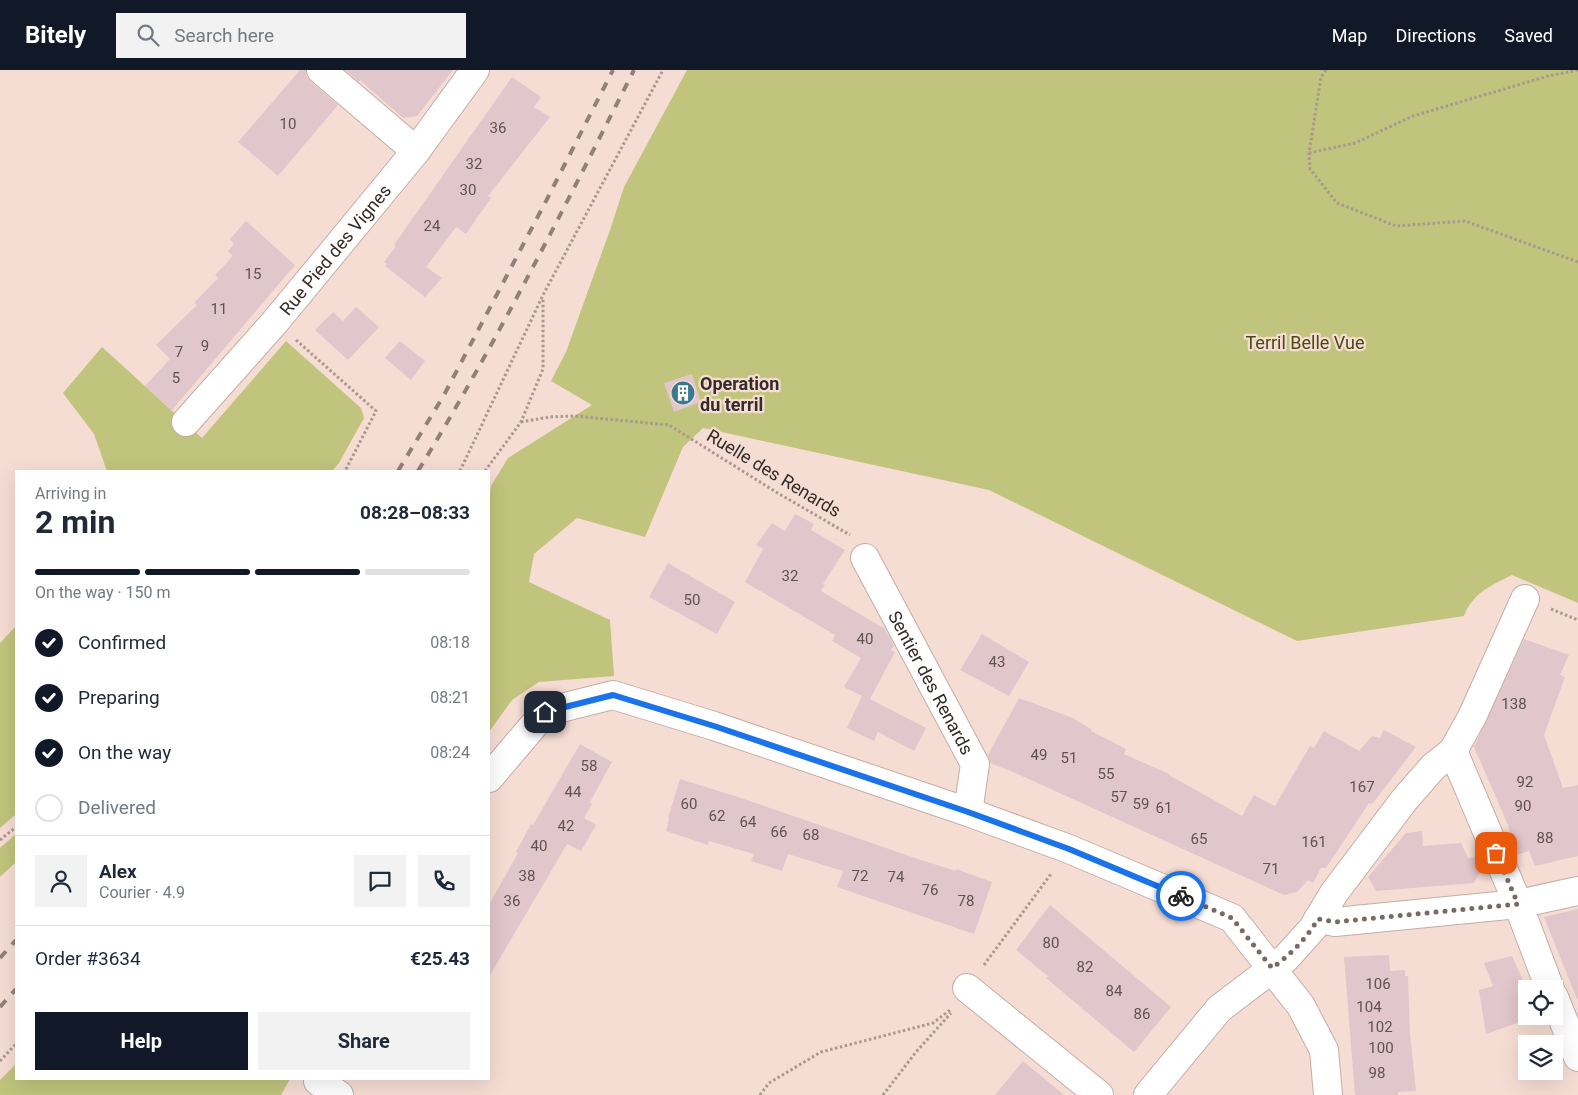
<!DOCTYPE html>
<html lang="en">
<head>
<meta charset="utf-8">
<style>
  :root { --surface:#fff; --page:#f2f2f3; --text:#1f2937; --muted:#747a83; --line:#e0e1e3; --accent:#111827 }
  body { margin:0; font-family:Roboto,sans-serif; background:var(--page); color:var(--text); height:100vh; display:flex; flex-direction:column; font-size:19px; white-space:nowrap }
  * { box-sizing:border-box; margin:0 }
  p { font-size:16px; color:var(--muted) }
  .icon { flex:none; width:28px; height:28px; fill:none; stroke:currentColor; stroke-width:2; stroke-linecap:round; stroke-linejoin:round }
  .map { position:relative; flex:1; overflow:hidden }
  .details { position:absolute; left:15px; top:400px; width:475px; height:610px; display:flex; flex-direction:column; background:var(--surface); border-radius:0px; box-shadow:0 5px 20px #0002 }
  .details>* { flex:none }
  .buttons { position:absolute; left:1518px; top:910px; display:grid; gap:10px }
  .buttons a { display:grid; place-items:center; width:45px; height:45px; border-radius:0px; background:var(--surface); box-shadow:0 5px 20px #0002; font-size:25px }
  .pin { position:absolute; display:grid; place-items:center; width:42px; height:42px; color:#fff; margin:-21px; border-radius:10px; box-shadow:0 2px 8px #0006 }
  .courier { position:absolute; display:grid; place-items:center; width:50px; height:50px; margin:-25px; border:4px solid #1a73e8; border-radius:50%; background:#fff; color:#222; box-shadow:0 1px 6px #0007 }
  .headline em { font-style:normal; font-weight:700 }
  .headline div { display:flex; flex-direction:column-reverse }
  .headline { display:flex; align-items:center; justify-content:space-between; height:85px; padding:0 20px }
  h1 { font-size:32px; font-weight:700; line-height:38px }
  .bar { display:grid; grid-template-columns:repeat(4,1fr); gap:8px 5px; align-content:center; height:60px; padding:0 20px }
  .bar i { height:6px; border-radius:4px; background:var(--line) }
  .bar .active { background:var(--accent) }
  .bar p { grid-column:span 4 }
  .line { display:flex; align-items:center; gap:12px; padding:0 20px; border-top:1px solid var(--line) }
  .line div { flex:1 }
  .round { display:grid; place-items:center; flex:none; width:52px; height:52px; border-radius:0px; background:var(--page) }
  ol { padding:0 20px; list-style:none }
  li { display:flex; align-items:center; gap:15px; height:55px }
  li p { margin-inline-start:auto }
  li .icon { padding:5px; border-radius:50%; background:var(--accent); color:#fff; stroke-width:4 }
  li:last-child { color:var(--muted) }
  li i { width:28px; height:28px; border:2px solid var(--line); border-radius:50% }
  .button { display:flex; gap:10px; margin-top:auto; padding:10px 20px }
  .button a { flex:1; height:58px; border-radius:0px; background:var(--accent); color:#fff; font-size:20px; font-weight:700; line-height:58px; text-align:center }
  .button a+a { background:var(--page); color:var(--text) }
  header { display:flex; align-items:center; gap:30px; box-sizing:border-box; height:70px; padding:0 25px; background:var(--accent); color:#fff }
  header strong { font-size:24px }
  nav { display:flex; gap:28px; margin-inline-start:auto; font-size:18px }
  .search { width:350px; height:45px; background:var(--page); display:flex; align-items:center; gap:12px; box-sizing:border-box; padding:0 18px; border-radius:0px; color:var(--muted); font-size:19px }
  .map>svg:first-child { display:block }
</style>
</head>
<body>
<header>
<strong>Bitely</strong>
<div class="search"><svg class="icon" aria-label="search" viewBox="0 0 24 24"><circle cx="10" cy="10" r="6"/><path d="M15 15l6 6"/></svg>Search here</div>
<nav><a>Map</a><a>Directions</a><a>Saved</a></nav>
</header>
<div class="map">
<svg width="1578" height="1025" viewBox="0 0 1578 1025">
  <rect width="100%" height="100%" fill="#f6ddd4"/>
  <g fill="#c1c47c">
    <path d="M687 0H1578V533L1512 505C1490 516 1473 523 1464 546L1297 571 989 420 703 358 683 377 645 467 577 448 534 484 529 512 610 550 614 606 539 612 512 630 489 662V431L491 416 508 388 592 335 551 311 566 282 610 160 624 117Z"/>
    <path d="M286 271 361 338 364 348 339 393 332 401H107L94 364 63 323 102 277 202 368Z"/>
    <path d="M16 556V744L0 758V573Z"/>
    <path d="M16 764V792L0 807V778Z"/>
    <path d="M16 994V1009H290L281 1025H0V1010Z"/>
  </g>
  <g fill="#e1c6cb">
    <path d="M300 0H306V6L311 12 338 35 278 106 238 72Z"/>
    <path d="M345 0H453L417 46 403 48 360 10 359 12Z"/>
    <path d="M512 7 541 27 534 37 550 47 488 126 491 128 466 164 456 157 426 197 442 208 425 227 385 196 387 194 384 192 396 176 394 175Z"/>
    <path d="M246 151 295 195 172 340 145 316 170 289 156 275 197 235 194 233 218 208 215 205 233 186 228 181 234 174 230 169Z"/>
    <path d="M356 237 379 257 348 290 315 260 333 242 343 251Z"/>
    <path d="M400 271 425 291 411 310 385 288Z"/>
    <path d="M692 304 701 332 674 342 664 313Z"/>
    <path d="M795 444 814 454 811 460 845 480 823 514 825 515 821 521 885 559 894 575 891 580 895 582 870 629 926 658 914 681 878 662 874 671 847 658 862 626 844 617 861 588 832 571 835 565 745 512 763 479 756 475 772 453 785 461Z"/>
    <path d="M668 493 735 532 717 564 649 527Z"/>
    <path d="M982 564 1029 592 1009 626 960 600Z"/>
    <path d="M1524 569 1569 585 1560 605 1565 607 1544 665 1563 718 1578 715V786L1535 796 1529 781 1516 785 1508 755 1474 677Z"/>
    <path d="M1019 628 1073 648 1091 659V661L1126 679 1124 684 1169 704V705L1242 746 1254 725 1275 736 1310 676 1314 678 1324 661 1359 681 1372 666 1380 668 1384 660 1416 677 1372 734 1369 733 1326 798H1321L1313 813 1308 810 1297 822 1284 825 1013 702 990 693 988 685Z"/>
    <path d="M580 674 612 692 590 732 592 734 584 748 596 755 581 781 567 774 489 907V835L518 783 516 782 531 754 533 755Z"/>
    <path d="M680 709 741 728 921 790 956 801V799L992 812 974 864 837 817 843 801 788 784 782 801 751 791 754 784 709 771 708 775 666 761 669 749 668 748Z"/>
    <path d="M1422 761 1423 776 1461 773 1468 788 1481 787 1484 795 1474 813 1376 821 1368 807 1406 763Z"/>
    <path d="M1050 835 1171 937 1134 982 1046 908 1049 907 1016 880Z"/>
    <path d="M1578 839V928L1577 929 1544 847Z"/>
    <path d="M1389 885 1390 901 1405 900V906H1408L1410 964 1416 1021 1398 1022V1025H1355L1344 887Z"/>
    <path d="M1512 886 1526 917V950L1486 964 1479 920 1493 916 1484 893Z"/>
    <path d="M1023 991 1064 1025H995Z"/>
  </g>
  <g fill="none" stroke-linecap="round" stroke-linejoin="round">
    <defs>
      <g id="minor">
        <path d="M321 0 416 81"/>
        <path id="s1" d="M186 352 275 252 416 81 475 0"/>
        <path id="s2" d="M865 488 975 694 968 742"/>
        <path d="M1453 681 1518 834 1550 919"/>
        <path d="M489 708 545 642 613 625 714 656 968 742 1069 779 1232 848 1301 936 1324 980 1328 1025"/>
        <path d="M1318 849 1335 852 1518 834 1578 821"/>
        <path d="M967 918 1099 1025"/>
        <path d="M1554 927 1578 987"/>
        <path d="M318 1011 339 1025"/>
        <path d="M1148 1025 1219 939 1286 888 1313 858 1334 823 1405 729 1433 697 1453 681 1472 647 1525 529"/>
      </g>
    </defs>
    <use href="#minor" stroke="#c5ada5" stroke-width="30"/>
    <g stroke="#aa9790" stroke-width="3" stroke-dasharray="2.5 2.5" stroke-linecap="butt">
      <path d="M1326 0 1321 7 1309 83 1310 99 1337 133 1396 156 1465 151 1578 192"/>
      <path d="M1309 83 1355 73 1413 46 1548 6 1578 0"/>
      <path d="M296 270 376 341 345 401"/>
      <path d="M521 352 549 347 575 346 669 355 776 422 850 465"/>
      <path d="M460 401 543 225 663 0"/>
      <path d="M485 401 521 352 543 299V228"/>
      <path d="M1551 539 1578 550"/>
      <path d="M0 770 16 757"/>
      <path d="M984 895 1051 804"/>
      <path d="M0 991 16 974"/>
      <path d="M760 1025 769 1013 821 982 933 953 950 940"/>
      <path d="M883 1025 916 982 951 943"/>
    </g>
    <use href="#minor" stroke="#fff" stroke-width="28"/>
    <g stroke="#91807a" stroke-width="4" stroke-dasharray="9 9" stroke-linecap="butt">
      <path d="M398 401 444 325 545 133 613 0"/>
      <path d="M418 401C497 272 565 136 634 0"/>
      <path d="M0 888 16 870"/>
      <path d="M0 937 16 919"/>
    </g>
  </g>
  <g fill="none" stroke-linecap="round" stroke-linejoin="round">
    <path stroke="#796964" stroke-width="5" stroke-dasharray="0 9" d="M1181 826 1232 848 1272 898C1290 885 1307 868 1318 849L1335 852 1518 834 1496 783"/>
    <path stroke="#1a73e8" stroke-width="6" d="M545 642 613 625 714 656 968 742 1069 779 1181 826"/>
  </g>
  <defs>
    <symbol id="building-disc" viewBox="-11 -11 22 22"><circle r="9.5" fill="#3c788f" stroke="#f6ddd4"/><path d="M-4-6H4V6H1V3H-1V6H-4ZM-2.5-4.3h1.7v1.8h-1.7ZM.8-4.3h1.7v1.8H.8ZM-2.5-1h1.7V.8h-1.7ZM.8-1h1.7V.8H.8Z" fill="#fff"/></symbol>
  </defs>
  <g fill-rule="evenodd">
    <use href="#building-disc" x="669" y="309" width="28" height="28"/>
  </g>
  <g text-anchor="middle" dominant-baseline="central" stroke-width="4.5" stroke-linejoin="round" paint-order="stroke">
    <g font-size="15" fill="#605251">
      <text x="288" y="54">10</text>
      <text x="498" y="58">36</text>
      <text x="474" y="94">32</text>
      <text x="468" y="120">30</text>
      <text x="432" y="156">24</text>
      <text x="253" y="204">15</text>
      <text x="219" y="239">11</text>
      <text x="205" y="276">9</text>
      <text x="179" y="282">7</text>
      <text x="176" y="308">5</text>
      <text x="790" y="506">32</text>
      <text x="692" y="530">50</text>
      <text x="865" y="569">40</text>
      <text x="997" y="592">43</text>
      <text x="1514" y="634">138</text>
      <text x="1039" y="685">49</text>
      <text x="1069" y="688">51</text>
      <text x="589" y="696">58</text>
      <text x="1106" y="704">55</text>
      <text x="1525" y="712">92</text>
      <text x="1362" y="717">167</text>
      <text x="573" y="722">44</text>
      <text x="1119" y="727">57</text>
      <text x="689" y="734">60</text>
      <text x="1141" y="734">59</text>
      <text x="1523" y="736">90</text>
      <text x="1164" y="738">61</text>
      <text x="717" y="746">62</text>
      <text x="748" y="752">64</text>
      <text x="566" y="756">42</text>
      <text x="779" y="762">66</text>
      <text x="811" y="765">68</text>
      <text x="1545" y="768">88</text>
      <text x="1199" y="769">65</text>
      <text x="1314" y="772">161</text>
      <text x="539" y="776">40</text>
      <text x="1271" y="799">71</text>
      <text x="527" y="806">38</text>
      <text x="860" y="806">72</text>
      <text x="896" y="807">74</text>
      <text x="930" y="820">76</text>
      <text x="512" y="831">36</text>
      <text x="966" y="831">78</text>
      <text x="1051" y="873">80</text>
      <text x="1085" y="897">82</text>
      <text x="1378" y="914">106</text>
      <text x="1114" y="921">84</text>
      <text x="1369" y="937">104</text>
      <text x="1142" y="944">86</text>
      <text x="1380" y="957">102</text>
      <text x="1381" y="978">100</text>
      <text x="1377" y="1003">98</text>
    </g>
    <g font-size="18" fill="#352b28" stroke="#f6ddd4">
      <text stroke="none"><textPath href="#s1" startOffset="228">Rue Pied des Vignes</textPath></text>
      <text transform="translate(774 403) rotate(31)">Ruelle des Renards</text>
      <text stroke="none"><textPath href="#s2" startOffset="141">Sentier des Renards</textPath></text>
    </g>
    <g font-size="18" fill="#494a13" stroke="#f6ddd4">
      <text x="1305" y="272">Terril Belle Vue</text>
    </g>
    <g font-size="18" font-weight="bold" fill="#352b28" stroke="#f6ddd4" text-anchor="start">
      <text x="700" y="313">Operation<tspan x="700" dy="21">du terril</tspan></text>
    </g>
  </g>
</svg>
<div class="buttons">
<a><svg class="icon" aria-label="locate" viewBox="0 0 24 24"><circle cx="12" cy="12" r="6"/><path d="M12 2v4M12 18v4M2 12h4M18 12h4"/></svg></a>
<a><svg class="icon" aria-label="layers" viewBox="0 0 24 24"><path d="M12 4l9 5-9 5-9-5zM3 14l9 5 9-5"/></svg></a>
</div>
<div class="pin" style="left:1496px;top:783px;background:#ea580c"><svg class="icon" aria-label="bag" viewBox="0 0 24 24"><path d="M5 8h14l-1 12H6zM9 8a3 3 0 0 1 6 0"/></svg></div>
<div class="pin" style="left:545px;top:642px;background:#1f2937"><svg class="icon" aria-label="home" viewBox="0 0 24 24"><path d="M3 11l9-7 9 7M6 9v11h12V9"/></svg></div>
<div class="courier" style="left:1181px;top:826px"><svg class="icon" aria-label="bike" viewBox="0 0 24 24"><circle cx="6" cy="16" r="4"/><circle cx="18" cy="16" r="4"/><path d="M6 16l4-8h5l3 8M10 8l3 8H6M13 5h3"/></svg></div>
<section class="details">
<div class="headline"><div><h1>2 min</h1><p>Arriving in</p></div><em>08:28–08:33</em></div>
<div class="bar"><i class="active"></i><i class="active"></i><i class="active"></i><i></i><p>On the way · 150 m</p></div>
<ol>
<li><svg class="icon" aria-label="check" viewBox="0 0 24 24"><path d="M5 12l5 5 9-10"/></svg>Confirmed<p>08:18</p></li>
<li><svg class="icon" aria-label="check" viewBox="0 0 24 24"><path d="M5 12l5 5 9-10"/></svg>Preparing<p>08:21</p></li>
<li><svg class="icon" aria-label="check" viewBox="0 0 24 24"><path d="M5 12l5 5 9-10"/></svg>On the way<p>08:24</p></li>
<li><i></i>Delivered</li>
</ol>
<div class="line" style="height:90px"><a class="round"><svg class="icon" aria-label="person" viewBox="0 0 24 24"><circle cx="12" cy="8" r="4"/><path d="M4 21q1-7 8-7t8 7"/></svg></a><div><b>Alex</b><p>Courier · 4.9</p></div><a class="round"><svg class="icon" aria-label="chat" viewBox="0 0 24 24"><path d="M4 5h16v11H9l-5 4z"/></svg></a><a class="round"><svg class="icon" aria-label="phone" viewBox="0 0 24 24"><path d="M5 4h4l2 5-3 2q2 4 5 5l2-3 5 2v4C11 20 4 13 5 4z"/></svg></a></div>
<div class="line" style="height:65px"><div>Order #3634</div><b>€25.43</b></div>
<div class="button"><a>Help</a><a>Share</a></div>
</section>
</div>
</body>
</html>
